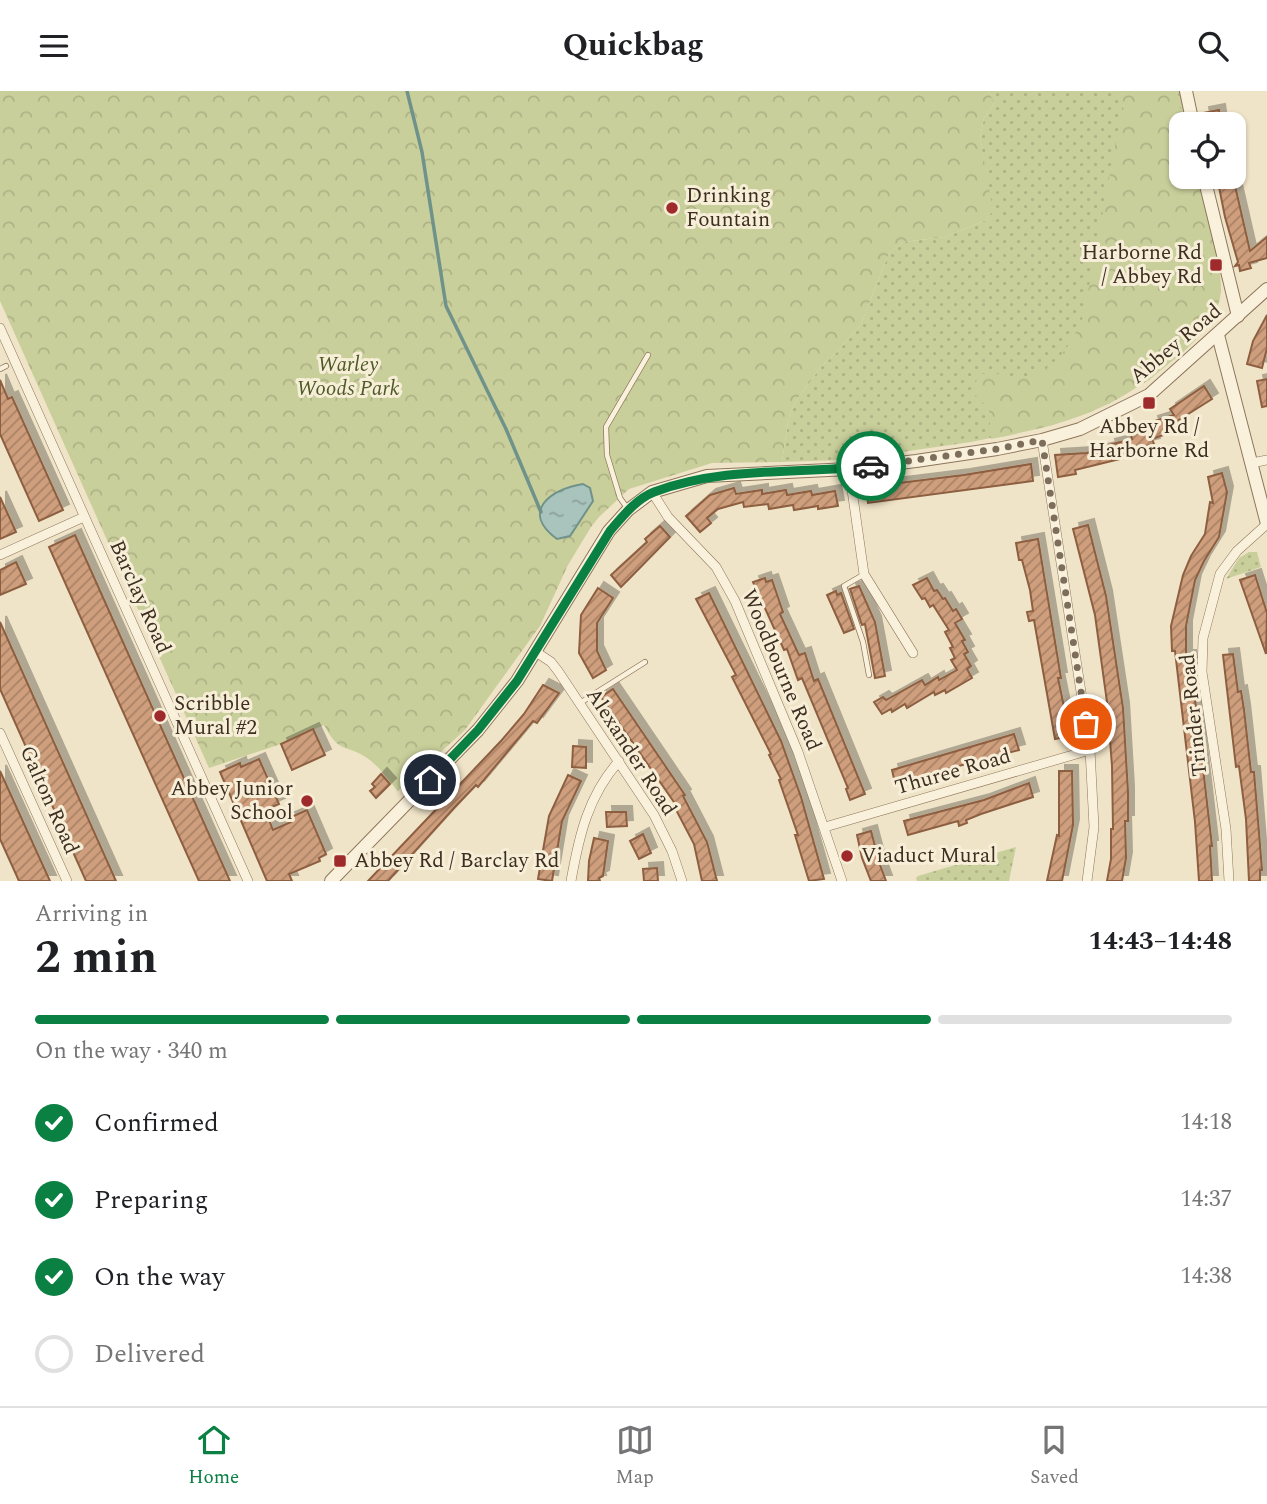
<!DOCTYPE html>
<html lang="en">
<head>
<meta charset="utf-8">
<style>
  :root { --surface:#fff; --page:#f2f2f2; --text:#202124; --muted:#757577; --line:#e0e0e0; --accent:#0b8043 }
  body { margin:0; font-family:Spectral,serif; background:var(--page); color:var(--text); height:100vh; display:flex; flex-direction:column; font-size:26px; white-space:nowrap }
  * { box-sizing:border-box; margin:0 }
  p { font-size:23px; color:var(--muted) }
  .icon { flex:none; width:38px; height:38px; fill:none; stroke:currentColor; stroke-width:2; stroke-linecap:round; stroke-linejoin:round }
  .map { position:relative; height:790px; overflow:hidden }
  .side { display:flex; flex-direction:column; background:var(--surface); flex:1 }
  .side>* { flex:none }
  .fabs { position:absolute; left:1169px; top:21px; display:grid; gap:14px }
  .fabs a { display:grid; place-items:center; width:77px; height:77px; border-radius:14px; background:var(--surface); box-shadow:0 2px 5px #0004; font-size:35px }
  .pin { position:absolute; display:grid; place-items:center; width:60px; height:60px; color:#fff; margin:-30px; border:4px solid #fff; border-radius:50%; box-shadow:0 2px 7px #0007 }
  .courier { position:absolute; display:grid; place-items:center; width:70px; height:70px; margin:-35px; border:5px solid #0b8043; border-radius:50%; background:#fff; color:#222; box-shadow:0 2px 9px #0007 }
  .headline em { font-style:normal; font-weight:700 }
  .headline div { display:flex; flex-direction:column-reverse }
  .headline { display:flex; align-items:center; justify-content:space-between; height:119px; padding:0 35px }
  h1 { font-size:46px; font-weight:700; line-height:52px }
  .bar { display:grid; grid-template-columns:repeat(4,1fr); gap:10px 7px; align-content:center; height:84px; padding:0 35px }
  .bar i { height:9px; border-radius:5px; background:var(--line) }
  .bar .on { background:var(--accent) }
  .bar p { grid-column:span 4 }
  ol { padding:0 35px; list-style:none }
  li { display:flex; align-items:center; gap:21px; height:77px }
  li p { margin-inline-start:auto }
  li .icon { padding:7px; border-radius:50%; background:var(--accent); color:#fff; stroke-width:4 }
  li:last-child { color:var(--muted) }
  li i { width:38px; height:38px; border:4px solid var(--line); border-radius:50% }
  header { display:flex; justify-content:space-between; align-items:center; height:91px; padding:0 35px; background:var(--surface); font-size:32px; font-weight:700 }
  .tabs { display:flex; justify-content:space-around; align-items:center; height:98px; border-top:2px solid var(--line); background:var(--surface); font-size:19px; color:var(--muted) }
  .tabs a { display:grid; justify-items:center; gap:4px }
  .tabs .on { color:var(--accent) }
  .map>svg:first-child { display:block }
</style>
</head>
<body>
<header><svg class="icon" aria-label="menu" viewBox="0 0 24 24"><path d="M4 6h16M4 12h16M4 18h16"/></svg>Quickbag<svg class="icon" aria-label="search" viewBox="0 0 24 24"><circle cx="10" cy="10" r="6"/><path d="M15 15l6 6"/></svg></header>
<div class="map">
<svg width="1267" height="790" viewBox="0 0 1267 790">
  <defs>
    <pattern id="grass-dots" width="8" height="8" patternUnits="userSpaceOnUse" patternTransform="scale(1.75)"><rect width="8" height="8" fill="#c9cf9b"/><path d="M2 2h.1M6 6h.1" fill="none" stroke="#aeb285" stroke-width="1.8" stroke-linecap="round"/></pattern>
    <pattern id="forest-crowns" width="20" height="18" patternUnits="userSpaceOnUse" patternTransform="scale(1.75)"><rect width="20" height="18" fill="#c9cf9b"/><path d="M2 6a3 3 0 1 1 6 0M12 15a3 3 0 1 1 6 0" fill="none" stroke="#aeb285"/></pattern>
    <pattern id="water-ripples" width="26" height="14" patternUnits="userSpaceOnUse" patternTransform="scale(1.75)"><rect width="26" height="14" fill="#a9c4bc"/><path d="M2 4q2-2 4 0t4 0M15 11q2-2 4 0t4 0" fill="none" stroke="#8ba098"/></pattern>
    <pattern id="building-hatch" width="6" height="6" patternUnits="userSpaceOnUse" patternTransform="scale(1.75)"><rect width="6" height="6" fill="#cf9f7d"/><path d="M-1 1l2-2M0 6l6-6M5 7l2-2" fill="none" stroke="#a98266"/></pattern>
    <filter id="shadow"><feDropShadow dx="6" dy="-6" stdDeviation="0" flood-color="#0004"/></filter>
  </defs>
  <rect width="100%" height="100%" fill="#f0e4c8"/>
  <g fill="url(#grass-dots)">
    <path d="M988 0H1180L1186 26 1181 33V86L1211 138 1219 175 1221 201 1216 218 1207 236 1185 259 1149 289 1110 312 1053 334 971 351 888 363 839 369 782 371 787 337 790 322 797 308 821 276 838 260 861 233 889 162 903 151 945 146 986 129 992 120 980 47 984 27 995 12Z"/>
    <path d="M1249 461H1257L1261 476 1226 488 1239 467Z"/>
    <path d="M1016 756 1009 790H917L916 787 918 785Z"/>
  </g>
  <g fill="url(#forest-crowns)">
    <path d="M0 0H988L995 12 984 27 980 47 993 120 986 129 945 146 903 151 889 162 861 233 838 260 821 276 797 308 790 322 787 337 782 371 712 372 629 398 599 426 591 436 568 474 540 535 465 639 398 700C389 690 379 675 367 667 345 652 340 664 324 634L281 653 209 677 0 210Z"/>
    <path d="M1118 0H1169L1186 26 1188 33H1181V86H1199C1206 118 1225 176 1220 207 1215 232 1194 252 1176 267 1155 283 1134 300 1110 312 1073 331 1031 340 991 348L989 318 974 303V293L982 283C997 280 1005 287 1020 286 1053 285 1074 250 1084 223L1116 50C1122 35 1128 15 1118 0Z"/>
  </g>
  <path fill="url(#water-ripples)" stroke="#6f938a" stroke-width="2" d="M583 393 590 397 593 410 570 445 557 448C520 421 550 398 583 393Z"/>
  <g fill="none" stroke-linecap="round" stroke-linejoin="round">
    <path stroke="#6f938a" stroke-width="3.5" d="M407 0 422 61 446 215 506 338 541 421"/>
  </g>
  <g fill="url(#building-hatch)" stroke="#8d5f41" stroke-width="2" filter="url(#shadow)">
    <path d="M1219 19 1221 33H1205L1203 22Z"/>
    <path d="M1217 86H1233L1250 160 1267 146V167L1249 172 1251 177 1240 180 1239 174 1235 175 1238 171 1225 126Z"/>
    <path d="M1267 224V257L1262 277 1247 273 1253 250Z"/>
    <path d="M1267 288V315L1262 316 1257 290Z"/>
    <path d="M0 289 8 308 12 306 63 419 39 430 0 343Z"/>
    <path d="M1204 295 1212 308 1174 332 1178 331 1180 338 1152 348 1154 353 1130 359 1132 365 1075 379 1076 383 1058 386 1055 364 1086 362 1110 357 1109 354 1132 348 1131 344 1154 337 1152 331 1174 324 1170 318Z"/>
    <path d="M1031 373 1033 390 868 412 866 396 964 384Z"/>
    <path d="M1222 382 1227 401 1219 446 1204 470 1195 489 1186 535V565H1190L1212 755H1210L1212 790H1199L1195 731 1175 560H1172L1171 535 1183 484 1191 465 1205 443 1210 411 1213 412 1208 386Z"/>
    <path d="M734 397 736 403 762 399V403L786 399 787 404 811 400 812 404 835 400 838 415 818 418V415L794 419 793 414 769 418 768 413 744 416 743 411 718 418 707 427 711 432 700 441 686 425 710 404Z"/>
    <path d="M0 406 16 441 0 448Z"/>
    <path d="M1088 434 1106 505 1123 617 1128 701V730H1125L1126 767 1122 790H1107L1111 768V738H1113L1112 675 1107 611 1095 524 1073 438Z"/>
    <path d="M660 435 670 446 621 496 611 484 647 451 645 448Z"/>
    <path d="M75 444 230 790H199L49 456Z"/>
    <path d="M1038 448 1061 587H1058L1070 645 1055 648 1034 529 1029 530 1027 521 1033 520 1030 499 1022 469H1019L1016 452Z"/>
    <path d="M16 471 26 493 0 504V479Z"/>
    <path d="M1255 484 1267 522 1266 563 1240 489Z"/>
    <path d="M765 487 766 491 772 489 783 521 780 523 799 564 805 562 814 590 818 588 865 703 850 709 846 698 848 697 802 587 798 589 787 558 784 559 753 491Z"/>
    <path d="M927 487 934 500 937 499 943 508 945 507 953 520 956 518 962 528 955 532 965 549 962 550 968 561 964 563 971 575 967 578 972 587 946 602 945 599 935 604 934 601 907 617 905 613 892 621 891 618 882 623 874 611 883 606 886 609 922 589 925 594 938 586 939 589 957 579 951 569 955 567 950 557 953 556 945 541 949 539 933 514 930 516 925 507 922 508 913 494Z"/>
    <path d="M859 495 875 531 885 585 875 587 865 533 862 534 850 498Z"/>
    <path d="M598 497 613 507 597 532V560L606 579 593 587 579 562 581 524Z"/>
    <path d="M836 500 837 504 841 502 854 538 844 542 827 504Z"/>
    <path d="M709 502 781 650 801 706 824 788 809 790 795 744H798L779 689 781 688 769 664 771 663 732 586 736 584 696 508Z"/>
    <path d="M0 531 116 790H86L0 598Z"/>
    <path d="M1233 563 1238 601 1241 600 1244 619 1251 681H1254L1262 779H1260V790H1249L1246 728 1239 675 1236 676 1223 564Z"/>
    <path d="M543 594 559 602 537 632 533 630 478 696 476 694 454 717 388 790H368L501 650 524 623Z"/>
    <path d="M613 598 685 704 683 705 707 751 717 790H702L694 753 674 715 676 714 601 606Z"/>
    <path d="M313 638 325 664 292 679 281 653Z"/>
    <path d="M1014 643 1019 659 895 692 892 679Z"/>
    <path d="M573 655 586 656V677L572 676Z"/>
    <path d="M259 668 279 713 265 719 273 739 291 731 289 727 307 719 326 763 319 767 320 770 289 783 292 790H267L220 681 240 672 241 676Z"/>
    <path d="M0 680 50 790H19L0 748Z"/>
    <path d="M1059 680H1072L1073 734 1062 790H1047L1057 744 1059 745Z"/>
    <path d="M381 683 390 693 376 707 370 700 375 696 372 693Z"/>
    <path d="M568 684 581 690 562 730 552 790 538 788 549 725Z"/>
    <path d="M1029 692 1033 706 981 723 966 729 967 732 959 735 958 730 908 744 904 730 984 709Z"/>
    <path d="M606 721H626L627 735 607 736Z"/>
    <path d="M871 740 880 774 886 790H871L862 767 857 744Z"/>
    <path d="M643 743 651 762 639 768 630 750Z"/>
    <path d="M594 747 608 750 603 785 599 787 600 790H588L589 770Z"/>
    <path d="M657 777 658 790H644L643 778Z"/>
  </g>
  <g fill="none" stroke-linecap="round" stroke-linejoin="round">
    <defs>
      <g id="service">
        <path d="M0 278 6 275"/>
        <path d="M628 418 620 407 607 364 606 336 648 264"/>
        <path d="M863 484 844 495 863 551 869 584"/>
        <path d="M580 612 645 571"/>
      </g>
      <g id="minor">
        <path d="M0 237 248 790"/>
        <path d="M1042 349 1090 659 1094 736 1087 790"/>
        <path d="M1252 372 1267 369"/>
        <path d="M849 378 864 483 913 562"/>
        <path d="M652 401 668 426 716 476 735 510 798 661 842 790"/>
        <path d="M0 464 84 426"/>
        <path d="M536 561 551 571 558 580 654 724 672 760 682 790"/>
        <path d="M0 642 67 790"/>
        <path d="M825 736 1090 659"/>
        <path d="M571 790C579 745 588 705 619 670"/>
        <path d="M1229 790 1226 738 1202 581 1203 547 1220 483 1237 460 1267 433"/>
      </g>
      <g id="tertiary">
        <path d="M1186 0 1193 33"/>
        <path d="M1204 86 1238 225"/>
        <path d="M1218 244 1267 433"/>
        <path d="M331 790 478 639 517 590 609 440 628 419 652 401 707 385 849 378 916 370 997 358 1042 349 1080 338 1149 304 1267 198"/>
      </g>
    </defs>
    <use href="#service" stroke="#8d765c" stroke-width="6"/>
    <use href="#minor" stroke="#8d765c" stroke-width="10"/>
    <use href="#tertiary" stroke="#8d765c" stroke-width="14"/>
    <use href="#service" stroke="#faf1dc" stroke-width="4.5"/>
    <use href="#minor" stroke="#faf1dc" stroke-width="9"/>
    <use href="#tertiary" stroke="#faf1dc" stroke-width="12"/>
  </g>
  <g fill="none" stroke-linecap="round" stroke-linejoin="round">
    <path stroke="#7c6e5b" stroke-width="7" stroke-dasharray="0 12.6" d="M871 375 997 358 1042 349 1086 633"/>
    <path stroke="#0b8043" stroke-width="9" d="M430 689 478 639 517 590 610 440C622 426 636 408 654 401 723 375 799 383 871 375"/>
  </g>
  <g fill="#9e2a2b" stroke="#f7eed8" stroke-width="2.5">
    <circle cx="672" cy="117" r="7"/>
    <rect x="1209" y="167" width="14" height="14" rx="3.5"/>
    <rect x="1142" y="305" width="14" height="14" rx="3.5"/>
    <circle cx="160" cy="625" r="7"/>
    <circle cx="307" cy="710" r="7"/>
    <circle cx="847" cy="765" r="7"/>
    <rect x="333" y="763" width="14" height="14" rx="3.5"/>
  </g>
  <g text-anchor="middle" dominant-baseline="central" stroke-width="6" stroke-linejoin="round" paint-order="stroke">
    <g font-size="21" fill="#3d2e20" stroke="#f7eed8" text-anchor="start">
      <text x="686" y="105">Drinking<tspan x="686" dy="24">Fountain</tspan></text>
      <text x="1202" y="162" text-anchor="end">Harborne Rd<tspan x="1202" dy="24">/ Abbey Rd</tspan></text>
      <text x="1149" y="336" text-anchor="middle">Abbey Rd /<tspan x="1149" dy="24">Harborne Rd</tspan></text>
      <text x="174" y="613">Scribble<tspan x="174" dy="24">Mural #2</tspan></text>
      <text x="293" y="698" text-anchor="end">Abbey Junior<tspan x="293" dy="24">School</tspan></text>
      <text x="861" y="765">Viaduct Mural</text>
      <text x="354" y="770">Abbey Rd / Barclay Rd</text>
    </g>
    <g font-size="21" fill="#3d2e20" stroke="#f7eed8">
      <text transform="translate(1176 253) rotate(-40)">Abbey Road</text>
      <text transform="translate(140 506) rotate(66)">Barclay Road</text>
      <text transform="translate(781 579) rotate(67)">Woodbourne Road</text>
      <text transform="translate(1194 624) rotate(-96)">Trinder Road</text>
      <text transform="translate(631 661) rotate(57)">Alexander Road</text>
      <text transform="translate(953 681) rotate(-16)">Thuree Road</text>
      <text transform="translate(49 709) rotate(66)">Galton Road</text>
    </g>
    <g font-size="21" font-style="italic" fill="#4d5a26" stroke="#f7eed8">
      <text x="348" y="274">Warley<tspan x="348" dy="24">Woods Park</tspan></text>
    </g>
  </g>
</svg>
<div class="fabs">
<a><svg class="icon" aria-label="locate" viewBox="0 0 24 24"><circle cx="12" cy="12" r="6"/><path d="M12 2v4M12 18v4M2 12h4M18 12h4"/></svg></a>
</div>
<div class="pin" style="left:1086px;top:633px;background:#ea580c"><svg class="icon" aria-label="bag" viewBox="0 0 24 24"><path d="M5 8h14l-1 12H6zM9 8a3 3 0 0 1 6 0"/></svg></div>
<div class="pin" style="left:430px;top:689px;background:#1f2937"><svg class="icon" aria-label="home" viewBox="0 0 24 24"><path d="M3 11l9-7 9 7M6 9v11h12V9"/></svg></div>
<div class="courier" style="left:871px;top:375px"><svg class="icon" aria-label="car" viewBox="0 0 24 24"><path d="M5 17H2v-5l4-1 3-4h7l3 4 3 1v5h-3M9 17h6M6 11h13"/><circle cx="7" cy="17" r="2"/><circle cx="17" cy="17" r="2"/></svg></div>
</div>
<section class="side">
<div class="headline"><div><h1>2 min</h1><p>Arriving in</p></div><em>14:43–14:48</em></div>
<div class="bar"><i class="on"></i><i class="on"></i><i class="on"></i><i></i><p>On the way · 340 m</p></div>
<ol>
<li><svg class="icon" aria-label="check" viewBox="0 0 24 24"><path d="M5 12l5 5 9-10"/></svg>Confirmed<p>14:18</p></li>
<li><svg class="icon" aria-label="check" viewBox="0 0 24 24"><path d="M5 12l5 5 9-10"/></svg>Preparing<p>14:37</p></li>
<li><svg class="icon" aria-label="check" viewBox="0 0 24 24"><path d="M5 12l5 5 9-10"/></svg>On the way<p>14:38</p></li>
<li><i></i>Delivered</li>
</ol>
</section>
<nav class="tabs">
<a class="on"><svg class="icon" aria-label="home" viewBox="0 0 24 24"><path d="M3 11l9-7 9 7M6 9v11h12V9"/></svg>Home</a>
<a><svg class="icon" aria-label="map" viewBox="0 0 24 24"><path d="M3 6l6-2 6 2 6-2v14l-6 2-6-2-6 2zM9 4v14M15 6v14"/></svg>Map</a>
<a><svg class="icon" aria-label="saved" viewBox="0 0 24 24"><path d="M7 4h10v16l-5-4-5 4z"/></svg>Saved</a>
</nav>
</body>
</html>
